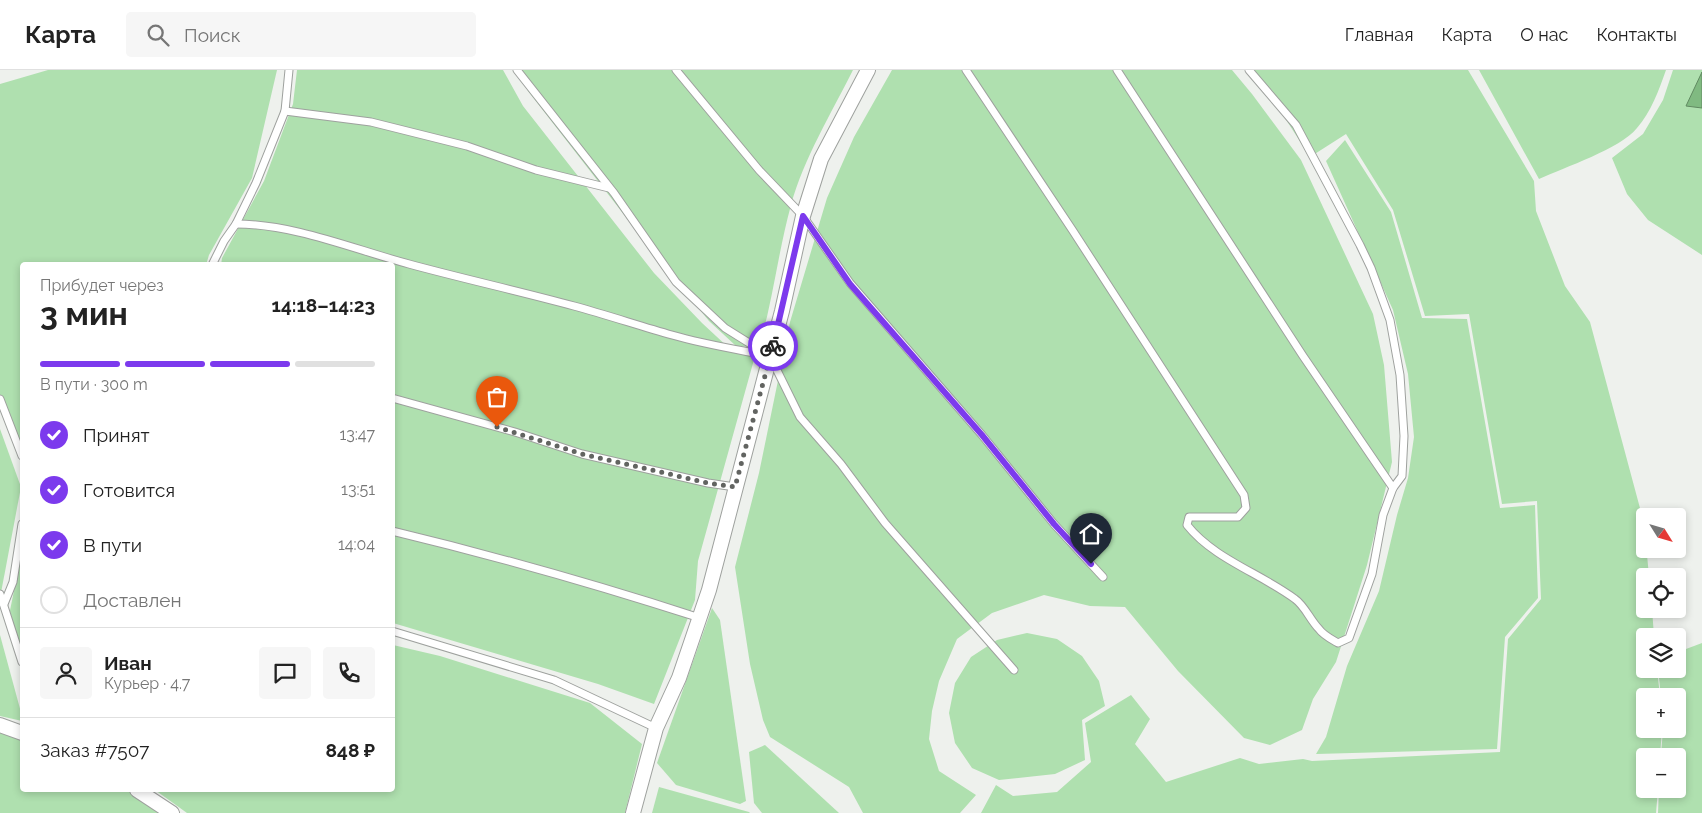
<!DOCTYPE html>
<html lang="ru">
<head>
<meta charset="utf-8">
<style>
  :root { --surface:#fff; --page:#f6f6f6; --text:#222; --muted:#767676; --line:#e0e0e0; --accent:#7c3aed }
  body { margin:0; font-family:Raleway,sans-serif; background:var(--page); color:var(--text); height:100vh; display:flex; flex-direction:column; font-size:19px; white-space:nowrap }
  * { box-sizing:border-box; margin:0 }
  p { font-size:16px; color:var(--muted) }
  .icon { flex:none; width:28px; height:28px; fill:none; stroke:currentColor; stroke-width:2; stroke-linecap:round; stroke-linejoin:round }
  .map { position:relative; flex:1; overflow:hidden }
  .panel { position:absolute; left:20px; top:192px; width:375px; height:530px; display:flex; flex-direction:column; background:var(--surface); border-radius:5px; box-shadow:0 2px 8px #0003 }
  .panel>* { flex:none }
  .needle { width:32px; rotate:127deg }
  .controls { position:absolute; left:1636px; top:438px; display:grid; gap:10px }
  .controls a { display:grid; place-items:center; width:50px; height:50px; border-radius:5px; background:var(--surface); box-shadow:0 2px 8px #0003; font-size:25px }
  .pin { position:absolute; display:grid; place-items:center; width:42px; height:42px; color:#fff; margin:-51px -21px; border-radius:50% 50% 50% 0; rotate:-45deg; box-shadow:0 0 5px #0007 }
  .pin .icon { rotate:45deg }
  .courier { position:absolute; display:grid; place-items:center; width:50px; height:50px; margin:-25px; border:4px solid #7c3aed; border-radius:50%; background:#fff; color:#222; box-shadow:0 1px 6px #0007 }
  .headline em { font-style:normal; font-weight:700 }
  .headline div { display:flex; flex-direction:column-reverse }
  .headline { display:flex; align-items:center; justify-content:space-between; height:85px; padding:0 20px }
  h1 { font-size:32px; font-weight:700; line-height:38px }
  .bar { display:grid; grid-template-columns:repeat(4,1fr); gap:8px 5px; align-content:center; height:60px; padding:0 20px }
  .bar i { height:6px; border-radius:4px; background:var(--line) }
  .bar .selected { background:var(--accent) }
  .bar p { grid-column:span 4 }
  .line { display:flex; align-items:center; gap:12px; padding:0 20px; border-top:1px solid var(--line) }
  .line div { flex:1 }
  .round { display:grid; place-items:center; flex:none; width:52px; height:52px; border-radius:5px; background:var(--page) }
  ol { padding:0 20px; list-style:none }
  li { display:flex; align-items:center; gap:15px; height:55px }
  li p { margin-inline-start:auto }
  li .icon { padding:5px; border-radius:50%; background:var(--accent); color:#fff; stroke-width:4 }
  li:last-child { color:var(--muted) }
  li i { width:28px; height:28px; border:2px solid var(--line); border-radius:50% }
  header { display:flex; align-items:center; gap:30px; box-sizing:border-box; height:70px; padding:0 25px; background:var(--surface); border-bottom:1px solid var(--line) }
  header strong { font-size:24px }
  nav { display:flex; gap:28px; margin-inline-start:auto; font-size:18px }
  .search { width:350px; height:45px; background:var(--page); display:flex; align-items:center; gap:12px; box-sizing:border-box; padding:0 18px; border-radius:5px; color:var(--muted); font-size:19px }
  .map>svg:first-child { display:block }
</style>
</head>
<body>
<header>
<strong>Карта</strong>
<div class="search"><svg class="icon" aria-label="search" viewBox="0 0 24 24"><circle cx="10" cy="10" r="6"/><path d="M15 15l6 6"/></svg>Поиск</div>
<nav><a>Главная</a><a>Карта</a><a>О нас</a><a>Контакты</a></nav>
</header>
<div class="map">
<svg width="1702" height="743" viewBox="0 0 1702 743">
  <rect width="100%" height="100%" fill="#eef1ed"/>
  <g fill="#afe0af">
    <path d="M48 0H277L252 108 209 185 206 195H22V387L0 325V14Z"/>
    <path d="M297 0H503L523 36 654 203 702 253 730 279 755 286 698 491 695 530 654 634 598 614 393 553 392 195H221L222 188 264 111 293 34Z"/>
    <path d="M517 0H853C831 44 804 88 791 135 778 182 773 231 759 277L736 276 709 251 663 195 528 21Z"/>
    <path d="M892 0H1232L1252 24 1301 90 1373 244 1384 295 1392 392 1367 495 1336 592 1313 629 1302 660 1270 675 1244 668 1178 601 1125 537 1090 536 1044 525 992 543 957 569 939 611 932 641 929 669 939 701 976 725 960 743H863L849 717 770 667 763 650 750 594 735 497 759 403 790 252 827 128 854 67Z"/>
    <path d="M1254 0H1468L1534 111 1536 141 1565 216 1590 252 1644 453 1649 506H1645V539H1652L1654 566H1645V599H1657L1660 626H1645V659H1662L1660 686H1645V719H1658L1656 743H981L996 715 1013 726 1057 722 1091 692 1085 653 1131 625 1150 649 1135 674 1166 712 1240 688 1259 694 1303 689 1312 691 1500 682 1508 569 1541 529 1537 431 1502 434 1469 244 1425 246 1393 140 1346 64 1310 87Z"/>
    <path d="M1479 0H1666C1659 20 1651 42 1637 58 1620 79 1565 97 1539 109Z"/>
    <path d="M1673 0H1702V185L1648 150 1627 124 1612 88 1643 64 1663 30Z"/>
    <path d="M1345 70 1391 142 1422 248 1467 249 1500 438 1535 435 1538 528 1505 567 1497 679 1316 684 1326 667 1347 596 1379 521 1397 445 1408 408 1414 367 1408 304 1393 240 1326 91Z"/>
    <path d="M0 359 21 417 0 528Z"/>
    <path d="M22 482V584L8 550Z"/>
    <path d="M712 538 720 550 746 731 740 734 676 715 657 693Z"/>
    <path d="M1027 563 1057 569 1082 586 1099 611 1105 636 1082 650 1085 690 1055 704 999 710 972 698 955 673 949 643 955 613 971 587 997 570Z"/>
    <path d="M0 565 22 646V651L0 646Z"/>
    <path d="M1702 573V743H1658L1659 719H1678V686H1661L1663 659H1678V626H1661L1658 599H1678V582Z"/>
    <path d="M393 575 440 586 590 633 642 674 625 743H187L155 720H392Z"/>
    <path d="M0 661 22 668V720H128L162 743H0Z"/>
    <path d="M765 675 839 743H762L754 733 749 682Z"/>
    <path d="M659 717 749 742 750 743H652Z"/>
  </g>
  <path fill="#80ba81" stroke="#608961" d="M1702 2V38L1686 36Z"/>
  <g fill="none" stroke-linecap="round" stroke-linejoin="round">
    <defs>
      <g id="service">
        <path d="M517 0 614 123 676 212 725 258 770 286 800 347 841 394 885 453 1014 600"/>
        <path d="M676 0 759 100 803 146 850 213 982 365 1054 454 1103 507"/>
        <path d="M966 0 1073 161 1244 425 1246 438 1238 447H1189L1187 455C1214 489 1260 503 1295 529 1305 536 1310 550 1319 559 1323 565 1331 569 1338 573L1349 568 1372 504 1383 445 1393 418 1402 406 1404 366 1400 305 1390 250 1371 198 1360 175 1296 55 1249 0"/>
        <path d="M1117 0 1303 286 1393 418"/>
        <path d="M285 41 371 52 467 76 536 100 609 118"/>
        <path d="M236 154C294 154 353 179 409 194 464 209 519 221 574 236 607 245 640 256 672 265 703 274 734 279 765 285"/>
        <path d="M212 195 224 171 236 154 256 113 285 41 289 0"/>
        <path d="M392 328 515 362 582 384 708 413 735 417"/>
        <path d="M0 329 22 386"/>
        <path d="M392 461C496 486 598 515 700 548"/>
        <path d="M0 524 22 592"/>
        <path d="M4 534 13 512 22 454"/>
        <path d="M392 561 554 610 656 658"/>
      </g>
      <g id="minor">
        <path d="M0 655 22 663"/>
        <path d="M137 720 172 743"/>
        <path d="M633 743 656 658 679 608 709 520 782 241 803 146 821 89 868 0"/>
      </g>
    </defs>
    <use href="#service" stroke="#9ea19e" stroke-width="9"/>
    <use href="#minor" stroke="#9ea19e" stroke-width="16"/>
    <use href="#service" stroke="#fff" stroke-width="7"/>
    <use href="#minor" stroke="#fff" stroke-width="14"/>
  </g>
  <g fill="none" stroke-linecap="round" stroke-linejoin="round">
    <path stroke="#626461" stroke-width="5" stroke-dasharray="0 9" d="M497 357 582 384 708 413 735 417 773 276"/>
    <path stroke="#7c3aed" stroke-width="6" d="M773 276 803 146 850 214 982 365 1054 454 1091 494"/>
  </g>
</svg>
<div class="controls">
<a><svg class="needle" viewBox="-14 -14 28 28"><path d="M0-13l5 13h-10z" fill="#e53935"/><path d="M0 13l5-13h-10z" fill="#767676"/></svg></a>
<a><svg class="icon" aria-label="locate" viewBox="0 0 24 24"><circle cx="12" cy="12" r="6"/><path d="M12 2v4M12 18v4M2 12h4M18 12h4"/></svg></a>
<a><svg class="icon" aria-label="layers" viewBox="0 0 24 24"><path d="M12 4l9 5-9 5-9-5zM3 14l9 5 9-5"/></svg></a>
<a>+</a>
<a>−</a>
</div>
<div class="pin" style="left:497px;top:357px;background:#ea580c"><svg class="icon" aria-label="bag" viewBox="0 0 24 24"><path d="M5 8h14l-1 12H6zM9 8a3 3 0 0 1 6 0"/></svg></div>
<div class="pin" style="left:1091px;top:494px;background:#1f2937"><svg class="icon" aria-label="home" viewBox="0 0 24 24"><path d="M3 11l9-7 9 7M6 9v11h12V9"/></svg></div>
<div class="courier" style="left:773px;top:276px"><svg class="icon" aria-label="bike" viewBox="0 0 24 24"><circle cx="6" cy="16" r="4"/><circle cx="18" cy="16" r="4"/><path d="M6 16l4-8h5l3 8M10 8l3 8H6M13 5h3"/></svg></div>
<section class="panel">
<div class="headline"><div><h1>3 мин</h1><p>Прибудет через</p></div><em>14:18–14:23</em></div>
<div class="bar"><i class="selected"></i><i class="selected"></i><i class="selected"></i><i></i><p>В пути · 300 m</p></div>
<ol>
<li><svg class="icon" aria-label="check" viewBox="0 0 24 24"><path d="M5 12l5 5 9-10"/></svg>Принят<p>13:47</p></li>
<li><svg class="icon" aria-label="check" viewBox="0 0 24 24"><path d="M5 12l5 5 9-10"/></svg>Готовится<p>13:51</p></li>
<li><svg class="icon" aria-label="check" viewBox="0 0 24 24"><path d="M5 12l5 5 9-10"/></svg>В пути<p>14:04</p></li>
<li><i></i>Доставлен</li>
</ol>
<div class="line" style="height:90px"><a class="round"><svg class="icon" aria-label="person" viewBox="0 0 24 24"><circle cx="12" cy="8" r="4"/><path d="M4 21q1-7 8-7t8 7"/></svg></a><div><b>Иван</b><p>Курьер · 4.7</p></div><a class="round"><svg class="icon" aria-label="chat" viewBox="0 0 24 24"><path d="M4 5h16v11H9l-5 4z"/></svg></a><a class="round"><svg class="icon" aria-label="phone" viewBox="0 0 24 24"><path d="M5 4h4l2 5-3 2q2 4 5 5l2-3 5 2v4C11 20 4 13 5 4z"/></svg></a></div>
<div class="line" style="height:65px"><div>Заказ #7507</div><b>848 ₽</b></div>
</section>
</div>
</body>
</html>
